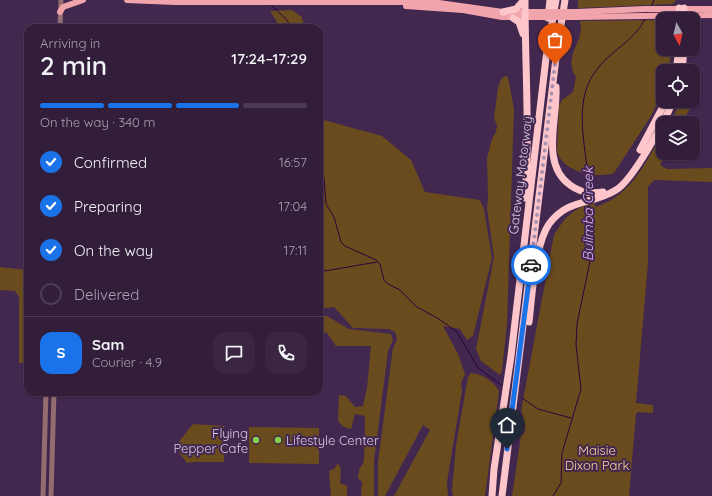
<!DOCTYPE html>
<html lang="en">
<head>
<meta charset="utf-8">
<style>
  :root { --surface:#321d3b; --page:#3a2642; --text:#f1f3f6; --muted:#a8a2af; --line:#4d3b55; --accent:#1a73e8 }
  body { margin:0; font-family:Quicksand,sans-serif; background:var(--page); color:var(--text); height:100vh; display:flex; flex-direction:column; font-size:15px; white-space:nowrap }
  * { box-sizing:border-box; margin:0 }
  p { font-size:13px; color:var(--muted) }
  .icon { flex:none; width:22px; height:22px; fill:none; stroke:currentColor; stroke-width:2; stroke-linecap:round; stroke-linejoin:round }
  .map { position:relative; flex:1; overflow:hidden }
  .details { position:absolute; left:24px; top:24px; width:299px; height:372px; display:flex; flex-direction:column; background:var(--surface); border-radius:12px; box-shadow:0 1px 3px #0004,0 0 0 1px var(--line) }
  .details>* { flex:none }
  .needle { width:26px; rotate:172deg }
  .buttons { position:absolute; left:656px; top:12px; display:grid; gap:8px }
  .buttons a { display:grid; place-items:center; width:44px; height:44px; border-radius:8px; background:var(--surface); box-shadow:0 1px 3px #0004,0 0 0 1px var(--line); font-size:20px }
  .pin { position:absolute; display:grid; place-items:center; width:34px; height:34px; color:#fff; margin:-41px -17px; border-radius:50% 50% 50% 0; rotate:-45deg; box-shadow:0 0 4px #0007 }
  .pin .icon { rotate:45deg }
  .courier { position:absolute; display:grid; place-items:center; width:40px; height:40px; margin:-20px; border:3px solid #1a73e8; border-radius:50%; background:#fff; color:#222; box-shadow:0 1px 5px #0007 }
  .head em { font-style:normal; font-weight:600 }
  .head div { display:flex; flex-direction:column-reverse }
  .head { display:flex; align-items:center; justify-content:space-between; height:68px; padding:0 16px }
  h1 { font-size:26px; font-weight:600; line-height:30px }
  .bar { display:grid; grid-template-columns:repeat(4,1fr); gap:6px 4px; align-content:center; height:48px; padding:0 16px }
  .bar i { height:5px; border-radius:3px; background:var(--line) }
  .bar .active { background:var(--accent) }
  .bar p { grid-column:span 4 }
  .line { display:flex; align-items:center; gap:10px; padding:0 16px; border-top:1px solid var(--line) }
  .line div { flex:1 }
  .round { display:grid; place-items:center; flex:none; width:42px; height:42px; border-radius:12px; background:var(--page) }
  ol { padding:0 16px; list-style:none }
  li { display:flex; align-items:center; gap:12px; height:44px }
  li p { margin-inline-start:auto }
  li .icon { padding:4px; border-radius:50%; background:var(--accent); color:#fff; stroke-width:4 }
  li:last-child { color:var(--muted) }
  li i { width:22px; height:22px; border:2px solid var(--line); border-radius:50% }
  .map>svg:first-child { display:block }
</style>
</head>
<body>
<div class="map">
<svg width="712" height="496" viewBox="0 0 712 496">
  <rect width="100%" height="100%" fill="#42274f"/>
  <g fill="#6a4b1e">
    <path d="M578 0H676L673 4 578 8Z"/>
    <path d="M292 10 302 17 304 28H273L277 22 270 11Z"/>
    <path d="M663 20V49H672L668 71H663V91L651 116 614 173C596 179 562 172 557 151L559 106 562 100 573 92 576 77C562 55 586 41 580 21Z"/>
    <path d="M505 76 508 77 514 109 507 323 502 371 500 375 481 361 476 349 494 257 487 209 488 197 487 158 492 139 496 132 497 125 494 118 498 88 501 79Z"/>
    <path d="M693 92 696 97 682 123H669L682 101H693Z"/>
    <path d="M319 117 320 119 382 136 411 160 425 192 480 200 484 209 492 258 473 336 467 340 460 329 443 326 458 354 465 374 461 383 462 391 447 482 448 496H394L430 430 423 425 385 496H378V462L393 348 397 340 395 332 389 329 353 328 334 307 319 309Z"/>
    <path d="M663 133V153H666L660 165 667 169 712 168V182L654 180 648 187V263L636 403 653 405V413L638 412 636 414 629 496H512L521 436C529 430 524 419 521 411L554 235C566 216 572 210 593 202L596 207C633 194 644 164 663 133Z"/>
    <path d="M0 267 28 270V363H19V297L15 291 0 290Z"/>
    <path d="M321 316H327L349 329 391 334 393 340 388 351 374 461V496H361L362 482 358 478 359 470 364 461 365 416 355 414 351 429 344 427 338 421 339 395 346 396 355 407 363 406 367 388 371 346H336L327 333 319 331V318Z"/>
    <path d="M471 373C483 374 493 381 499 391L485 496H453L452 490 456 445 468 377Z"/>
    <path d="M193 424 224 426V462H195L187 463 180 454 177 444Z"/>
    <path d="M249 427 319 428V464L249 463Z"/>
    <path d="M338 463 341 470 340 483 347 486V496H331L329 471 334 469Z"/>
  </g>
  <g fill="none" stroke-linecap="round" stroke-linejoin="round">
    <g stroke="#2d023f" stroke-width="1">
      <path d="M270 4 286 19 292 28"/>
      <path d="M651 7 654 0"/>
      <path d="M319 165 324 178 326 204 334 217 341 242 345 246 376 260 380 264 384 280 388 284 400 290 417 307 439 319 457 332 478 368 501 385"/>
      <path d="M589 190C588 152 571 105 595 72 609 51 634 42 645 19"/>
      <path d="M319 272 377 262"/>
      <path d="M522 398 538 409 571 418"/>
      <path d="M553 496 561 483 562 453 581 389 576 345 577 324 591 256 589 203"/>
    </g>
    <g stroke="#936d70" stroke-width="5">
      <path d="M60 28 61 0"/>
      <path d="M43 496 46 392"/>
      <path d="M51 496 54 392"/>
    </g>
    <g stroke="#f1a4ab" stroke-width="6">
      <path d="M127 0 175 2H432L503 12H540"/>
      <path d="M406 6 463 10 502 17H539"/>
      <path d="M60 12 63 7 83 0"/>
      <path d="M576 12 645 9H712"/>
      <path d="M575 17 712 15"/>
    </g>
    <g stroke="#fec6ca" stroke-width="7">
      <path d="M679 8V19"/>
      <path d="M503 12 516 9 524 0"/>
      <path d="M668 16 671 19"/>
      <path d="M513 18 519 22 523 34"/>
      <path d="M548 18 550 0"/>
      <path d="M684 19V8"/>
      <path d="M676 71 679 49"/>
      <path d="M682 71 684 49"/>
      <path d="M556 87C558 118 540 164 570 185 579 192 591 194 603 192"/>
      <path d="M640 150 666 101"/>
      <path d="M525 198C530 132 525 66 525 0"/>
      <path d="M529 322C532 296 535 244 549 224 568 198 592 205 616 190 633 180 665 121 673 101"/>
      <path d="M492 496 494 469 511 356 546 58 556 0"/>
      <path d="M502 496 557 50 565 0"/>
    </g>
    <g stroke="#f1a4ab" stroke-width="6">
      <path d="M540 12H576"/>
      <path d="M539 17H575"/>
    </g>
  </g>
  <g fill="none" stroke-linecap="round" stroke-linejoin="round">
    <path stroke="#a793b1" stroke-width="4" stroke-dasharray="0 7.2" d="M531 265 555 64"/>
    <path stroke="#1a73e8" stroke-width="5" d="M507 449 531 265"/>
  </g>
  <g fill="#87cf4a" stroke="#42274f" stroke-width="1.5">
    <circle cx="256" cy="440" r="4"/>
    <circle cx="278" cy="440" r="4"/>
  </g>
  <g text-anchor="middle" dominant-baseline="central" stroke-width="4" stroke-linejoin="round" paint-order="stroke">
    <g font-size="13" fill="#ddcde6" stroke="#42274f">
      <text transform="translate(520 175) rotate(-83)">Gateway Motorway</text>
    </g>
    <g font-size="13" fill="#ddcde6" stroke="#42274f" text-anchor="end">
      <text x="248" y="433">Flying<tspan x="248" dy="15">Pepper Cafe</tspan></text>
      <text x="286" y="440" text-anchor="start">Lifestyle Center</text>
    </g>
    <g font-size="13" fill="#fcd39d" stroke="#42274f">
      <text x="597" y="450">Maisie<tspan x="597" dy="15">Dixon Park</tspan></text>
    </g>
    <g font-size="14" font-style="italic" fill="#deaff7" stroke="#42274f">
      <text transform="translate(588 214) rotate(-90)">Bulimba Creek</text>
    </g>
  </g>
</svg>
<div class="buttons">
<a><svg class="needle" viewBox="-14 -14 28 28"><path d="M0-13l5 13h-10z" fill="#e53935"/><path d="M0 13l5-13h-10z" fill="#a8a2af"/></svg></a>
<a><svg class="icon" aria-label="locate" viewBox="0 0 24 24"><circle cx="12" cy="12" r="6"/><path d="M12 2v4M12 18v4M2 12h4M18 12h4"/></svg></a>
<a><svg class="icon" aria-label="layers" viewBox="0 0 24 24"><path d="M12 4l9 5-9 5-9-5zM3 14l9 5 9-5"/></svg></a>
</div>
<div class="pin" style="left:555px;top:64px;background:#ea580c"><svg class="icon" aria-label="bag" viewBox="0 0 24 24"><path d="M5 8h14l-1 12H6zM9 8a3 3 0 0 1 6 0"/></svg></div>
<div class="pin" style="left:507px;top:449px;background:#1f2937"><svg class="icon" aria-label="home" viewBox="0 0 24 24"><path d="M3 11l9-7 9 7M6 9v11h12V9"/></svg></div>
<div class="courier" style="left:531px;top:265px"><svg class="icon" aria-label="car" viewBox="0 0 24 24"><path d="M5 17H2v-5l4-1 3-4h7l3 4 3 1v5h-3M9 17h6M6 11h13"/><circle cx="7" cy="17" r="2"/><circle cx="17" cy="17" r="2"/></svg></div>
<section class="details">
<div class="head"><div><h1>2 min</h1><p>Arriving in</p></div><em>17:24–17:29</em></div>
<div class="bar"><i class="active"></i><i class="active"></i><i class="active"></i><i></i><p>On the way · 340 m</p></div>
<ol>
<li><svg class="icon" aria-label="check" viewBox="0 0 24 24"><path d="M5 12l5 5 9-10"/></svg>Confirmed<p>16:57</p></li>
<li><svg class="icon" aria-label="check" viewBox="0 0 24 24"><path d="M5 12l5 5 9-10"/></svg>Preparing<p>17:04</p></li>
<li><svg class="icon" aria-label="check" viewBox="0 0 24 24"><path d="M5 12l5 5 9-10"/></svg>On the way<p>17:11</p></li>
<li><i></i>Delivered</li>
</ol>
<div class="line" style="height:72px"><b class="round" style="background:var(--accent);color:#fff">S</b><div><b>Sam</b><p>Courier · 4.9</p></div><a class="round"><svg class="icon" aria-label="chat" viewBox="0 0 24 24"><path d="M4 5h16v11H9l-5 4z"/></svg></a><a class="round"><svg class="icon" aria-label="phone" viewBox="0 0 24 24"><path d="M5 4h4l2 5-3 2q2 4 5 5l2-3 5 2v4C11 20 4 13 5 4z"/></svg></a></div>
</section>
</div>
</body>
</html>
